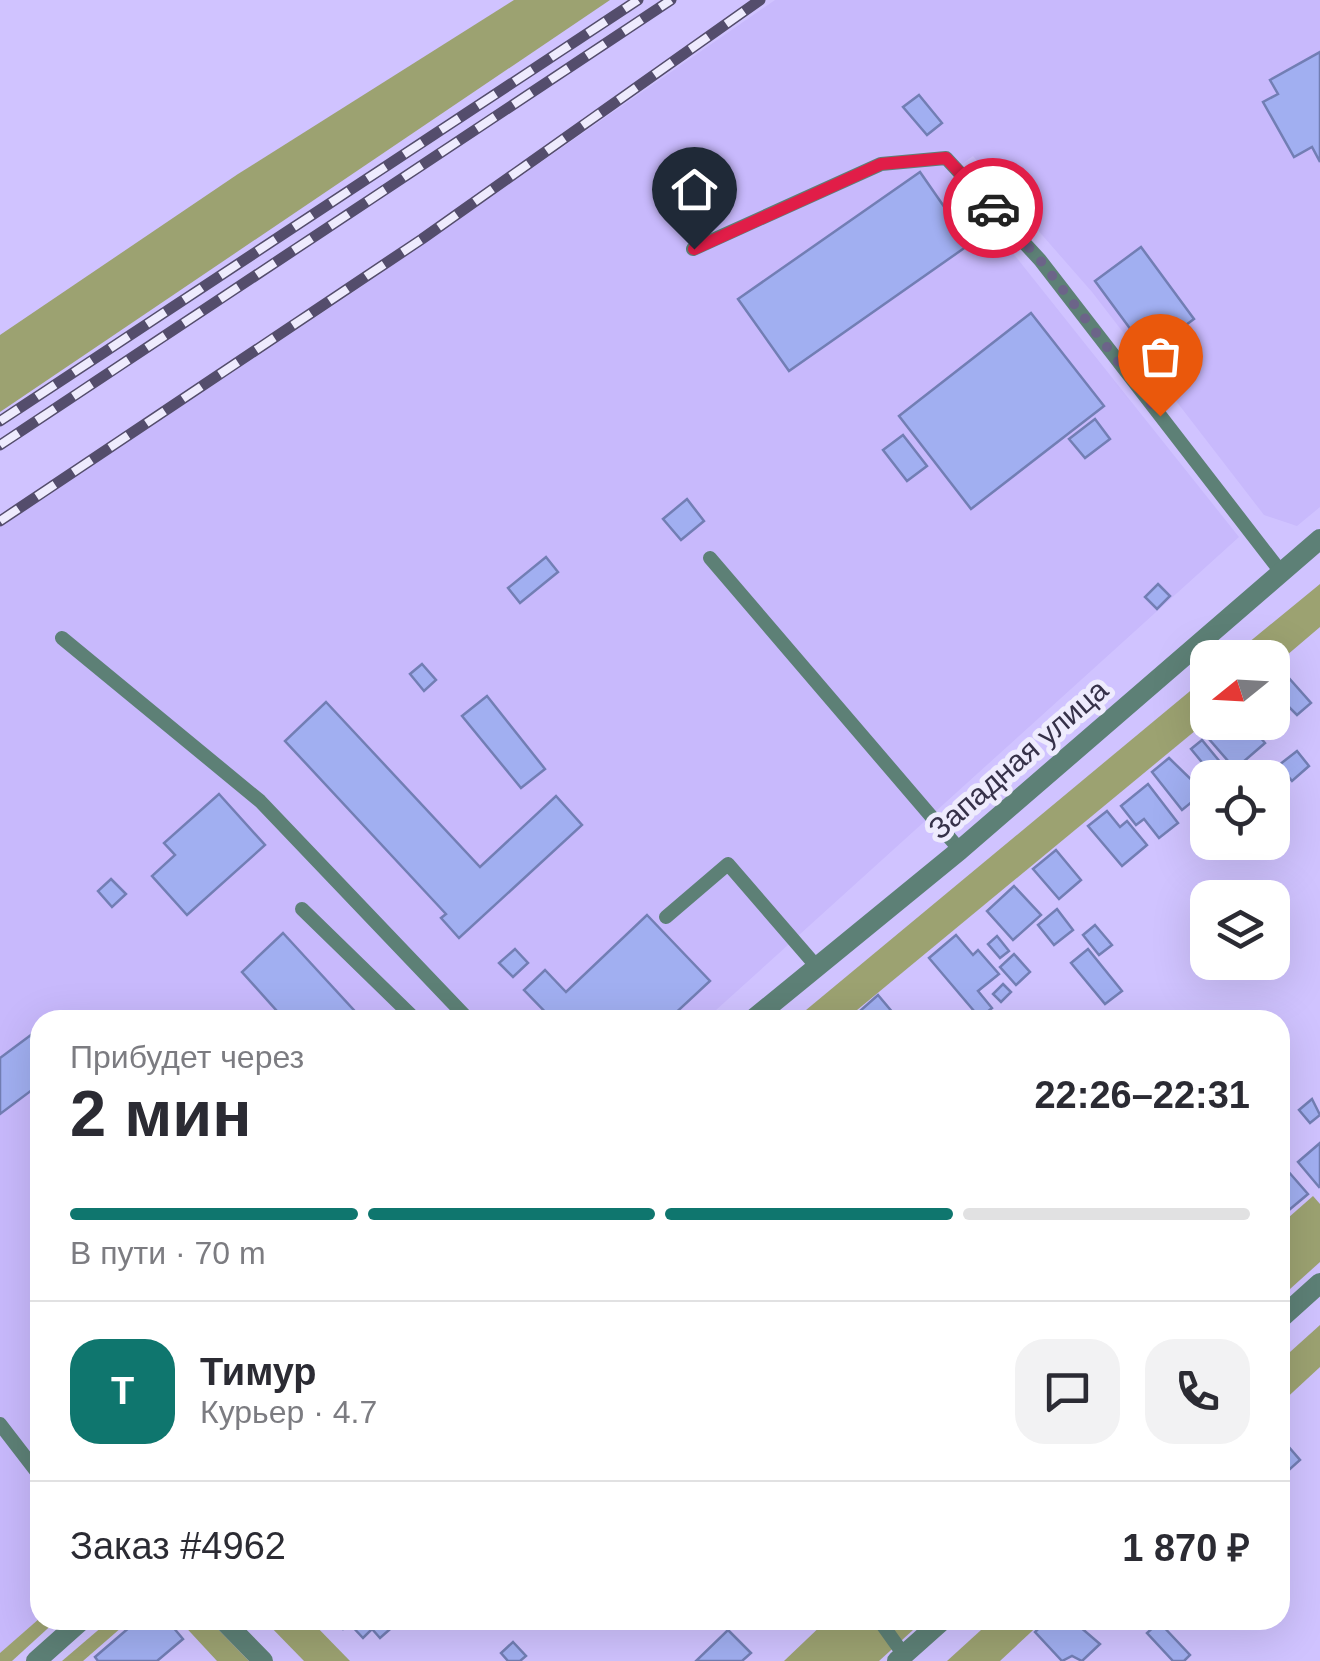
<!DOCTYPE html>
<html lang="ru">
<head>
<meta charset="utf-8">
<style>
  :root { --surface:#fff; --page:#f2f2f3; --text:#2b2b33; --muted:#7c7c81; --line:#e1e1e2; --accent:#0f766e }
  body { margin:0; font-family:Helvetica,sans-serif; background:var(--page); color:var(--text); height:100vh; display:flex; flex-direction:column; font-size:38px; white-space:nowrap }
  * { box-sizing:border-box; margin:0 }
  p { font-size:32px; color:var(--muted) }
  .icon { flex:none; width:55px; height:55px; fill:none; stroke:currentColor; stroke-width:2; stroke-linecap:round; stroke-linejoin:round }
  .map { position:relative; flex:1; overflow:hidden }
  .details { position:absolute; left:30px; top:1010px; width:1260px; height:620px; display:flex; flex-direction:column; background:var(--surface); border-radius:30px; box-shadow:0 10px 40px #0002 }
  .details>* { flex:none }
  .needle { width:65px; rotate:252deg }
  .tools { position:absolute; left:1190px; top:640px; display:grid; gap:20px }
  .tools a { display:grid; place-items:center; width:100px; height:100px; border-radius:20px; background:var(--surface); box-shadow:0 10px 40px #0002; font-size:50px }
  .pin { position:absolute; display:grid; place-items:center; width:85px; height:85px; color:#fff; margin:-102px -42px; border-radius:50% 50% 50% 0; rotate:-45deg; box-shadow:0 0 10px #0007 }
  .pin .icon { rotate:45deg }
  .courier { position:absolute; display:grid; place-items:center; width:100px; height:100px; margin:-50px; border:8px solid #e11d48; border-radius:50%; background:#fff; color:#222; box-shadow:0 2px 12px #0007 }
  .headline em { font-style:normal; font-weight:800 }
  .headline div { display:flex; flex-direction:column-reverse }
  .headline { display:flex; align-items:center; justify-content:space-between; height:170px; padding:0 40px }
  h1 { font-size:65px; font-weight:800; line-height:75px }
  .bar { display:grid; grid-template-columns:repeat(4,1fr); gap:15px 10px; align-content:center; height:120px; padding:0 40px }
  .bar i { height:12px; border-radius:8px; background:var(--line) }
  .bar .active { background:var(--accent) }
  .bar p { grid-column:span 4 }
  .line { display:flex; align-items:center; gap:25px; padding:0 40px; border-top:2px solid var(--line) }
  .line div { flex:1 }
  .round { display:grid; place-items:center; flex:none; width:105px; height:105px; border-radius:30px; background:var(--page) }
  .map>svg:first-child { display:block }
</style>
</head>
<body>
<div class="map">
<svg width="1320" height="1661" viewBox="0 0 1320 1661">
  <rect width="100%" height="100%" fill="#d0c3ff"/>
  <path fill="#c8b9fc" d="M775 0H1320V507L1297 526 1264 515 1092 292 973 156 949 173 1239 537 705 1020H40V1618L0 1653V527L358 289Z"/>
  <g fill="#9ca271">
    <path d="M514 0H610L0 412V335L238 174Z"/>
    <path d="M1320 584V627L1273 667 1272 658 1231 657Z"/>
    <path d="M1207 677V721L845 1020H794Z"/>
    <path d="M1313 1196 1320 1204V1262L1280 1298V1225Z"/>
    <path d="M1320 1325V1367L1280 1404V1361Z"/>
    <path d="M40 1618 57 1620 12 1661H0V1653Z"/>
    <path d="M110 1620H130L83 1661H62Z"/>
    <path d="M179 1620H209L249 1661H217Z"/>
    <path d="M264 1620H310L350 1661H304Z"/>
    <path d="M827 1620H924L879 1661H784Z"/>
    <path d="M992 1620H1044L1000 1661H947Z"/>
  </g>
  <g fill="#a1aff1" stroke="#727eb4" stroke-width="2.5">
    <path d="M1320 52V162L1312 147 1294 157 1263 102 1278 94 1270 80Z"/>
    <path d="M919 95 942 123 927 135 903 107Z"/>
    <path d="M920 172 970 244 789 371 738 299Z"/>
    <path d="M1141 247 1194 319 1148 353 1095 281Z"/>
    <path d="M1031 313 1104 406 971 509 899 416Z"/>
    <path d="M1095 419 1110 439 1085 458 1069 439Z"/>
    <path d="M903 435 927 466 907 481 883 450Z"/>
    <path d="M687 499 704 521 681 540 663 519Z"/>
    <path d="M546 557 558 572 520 603 508 588Z"/>
    <path d="M1158 584 1170 596 1157 609 1145 597Z"/>
    <path d="M422 664 436 680 424 691 410 674Z"/>
    <path d="M1280 668 1311 703 1297 715 1287 705 1278 713 1272 706V674Z"/>
    <path d="M487 696 545 769 521 788 462 716Z"/>
    <path d="M326 702 480 867 556 796 582 825 459 938 441 918 446 914 285 741Z"/>
    <path d="M1228 722H1235L1243 732 1251 726 1265 743 1235 769 1209 739Z"/>
    <path d="M1202 740 1230 774 1225 778H1215L1191 749Z"/>
    <path d="M1297 751 1309 766 1292 781 1279 765Z"/>
    <path d="M1169 758 1204 792 1182 810 1152 772Z"/>
    <path d="M1148 784 1178 823 1159 838 1144 819 1136 825 1121 806Z"/>
    <path d="M219 794 265 845 187 915 152 876 175 855 164 843Z"/>
    <path d="M1107 811 1120 827 1127 821 1147 845 1122 866 1088 826Z"/>
    <path d="M1056 850 1081 880 1059 899 1033 869Z"/>
    <path d="M111 879 126 894 112 907 98 891Z"/>
    <path d="M1247 885 1256 898H1240L1236 892Z"/>
    <path d="M1014 886 1041 915 1013 940 987 911Z"/>
    <path d="M1057 909 1073 930 1054 945 1038 925Z"/>
    <path d="M647 915 710 981 668 1020H553L524 990 545 970 566 992Z"/>
    <path d="M1095 925 1112 945 1099 955 1083 935Z"/>
    <path d="M283 933 363 1020H285L242 972Z"/>
    <path d="M956 935 973 955 978 950 999 974 978 991 992 1008 980 1018 929 958Z"/>
    <path d="M997 936 1009 951 1000 958 988 944Z"/>
    <path d="M515 949 528 963 513 977 499 963Z"/>
    <path d="M1088 949 1122 991 1105 1004 1071 963Z"/>
    <path d="M1014 954 1030 972 1016 985 1000 967Z"/>
    <path d="M1003 984 1011 992 1001 1002 993 994Z"/>
    <path d="M878 995 899 1020H852L851 1019Z"/>
    <path d="M39 1029 40 1084 0 1114V1058Z"/>
    <path d="M1312 1099 1320 1115 1310 1123 1299 1110Z"/>
    <path d="M1320 1143V1186L1319 1187 1298 1162Z"/>
    <path d="M1280 1162 1308 1194 1289 1210 1280 1200Z"/>
    <path d="M1281 1438 1300 1460 1280 1478V1439Z"/>
    <path d="M138 1620H167L183 1639 157 1661H98L95 1657Z"/>
    <path d="M335 1620H395L397 1623 380 1638 372 1629 363 1638 349 1623 343 1629Z"/>
    <path d="M1047 1620H1072L1100 1644 1082 1661 1072 1656 1062 1661 1035 1632Z"/>
    <path d="M1159 1622 1190 1655 1184 1661H1173L1147 1633Z"/>
    <path d="M728 1630 751 1653 742 1661H696Z"/>
    <path d="M513 1642 526 1656 520 1661H508L501 1653Z"/>
  </g>
  <g fill="none" stroke-linecap="round" stroke-linejoin="round">
    <g stroke="#5d8076" stroke-width="14">
      <path d="M693 249 881 164 946 158 1040 260 1281 572"/>
      <path d="M710 558 960 850"/>
      <path d="M62 638 260 801 469 1020"/>
      <path d="M302 909 416 1020"/>
      <path d="M666 917 728 864 817 967"/>
      <path d="M0 1424 40 1476"/>
      <path d="M879 1620 904 1655"/>
    </g>
    <g stroke="#5d8076" stroke-width="20">
      <path d="M752 1020 960 850 1320 539"/>
      <path d="M1280 1319 1320 1283"/>
      <path d="M223 1620 263 1661"/>
      <path d="M36 1661 82 1620"/>
      <path d="M897 1661 943 1620"/>
    </g>
    <defs>
      <g id="rail">
        <path d="M0 421 638 0"/>
        <path d="M0 445 671 0"/>
        <path d="M0 521 422 239 760 0"/>
      </g>
    </defs>
    <use href="#rail" stroke="#544d6c" stroke-width="11"/>
    <use href="#rail" stroke="#eeebfd" stroke-width="8" stroke-dasharray="22" stroke-linecap="butt"/>
  </g>
  <g fill="none" stroke-linecap="round" stroke-linejoin="round">
    <path stroke="#6c6489" stroke-width="10" stroke-dasharray="0 18" d="M993 208 1040 260 1160 416"/>
    <path stroke="#e11d48" stroke-width="12" d="M694 249 881 164 946 158 993 208"/>
  </g>
  <g text-anchor="middle" dominant-baseline="central" stroke-width="10" stroke-linejoin="round" paint-order="stroke">
    <g font-size="30" fill="#363149" stroke="#eeebfd">
      <text transform="translate(1018 759) rotate(-41)">Западная улица</text>
    </g>
  </g>
</svg>
<div class="tools">
<a><svg class="needle" viewBox="-14 -14 28 28"><path d="M0-13l5 13h-10z" fill="#e53935"/><path d="M0 13l5-13h-10z" fill="#7c7c81"/></svg></a>
<a><svg class="icon" aria-label="locate" viewBox="0 0 24 24"><circle cx="12" cy="12" r="6"/><path d="M12 2v4M12 18v4M2 12h4M18 12h4"/></svg></a>
<a><svg class="icon" aria-label="layers" viewBox="0 0 24 24"><path d="M12 4l9 5-9 5-9-5zM3 14l9 5 9-5"/></svg></a>
</div>
<div class="pin" style="left:1160px;top:416px;background:#ea580c"><svg class="icon" aria-label="bag" viewBox="0 0 24 24"><path d="M5 8h14l-1 12H6zM9 8a3 3 0 0 1 6 0"/></svg></div>
<div class="pin" style="left:694px;top:249px;background:#1f2937"><svg class="icon" aria-label="home" viewBox="0 0 24 24"><path d="M3 11l9-7 9 7M6 9v11h12V9"/></svg></div>
<div class="courier" style="left:993px;top:208px"><svg class="icon" aria-label="car" viewBox="0 0 24 24"><path d="M5 17H2v-5l4-1 3-4h7l3 4 3 1v5h-3M9 17h6M6 11h13"/><circle cx="7" cy="17" r="2"/><circle cx="17" cy="17" r="2"/></svg></div>
<section class="details">
<div class="headline"><div><h1>2 мин</h1><p>Прибудет через</p></div><em>22:26–22:31</em></div>
<div class="bar"><i class="active"></i><i class="active"></i><i class="active"></i><i></i><p>В пути · 70 m</p></div>
<div class="line" style="height:180px"><b class="round" style="background:var(--accent);color:#fff">Т</b><div><b>Тимур</b><p>Курьер · 4.7</p></div><a class="round"><svg class="icon" aria-label="chat" viewBox="0 0 24 24"><path d="M4 5h16v11H9l-5 4z"/></svg></a><a class="round"><svg class="icon" aria-label="phone" viewBox="0 0 24 24"><path d="M5 4h4l2 5-3 2q2 4 5 5l2-3 5 2v4C11 20 4 13 5 4z"/></svg></a></div>
<div class="line" style="height:130px"><div>Заказ #4962</div><b>1 870 ₽</b></div>
</section>
</div>
</body>
</html>
